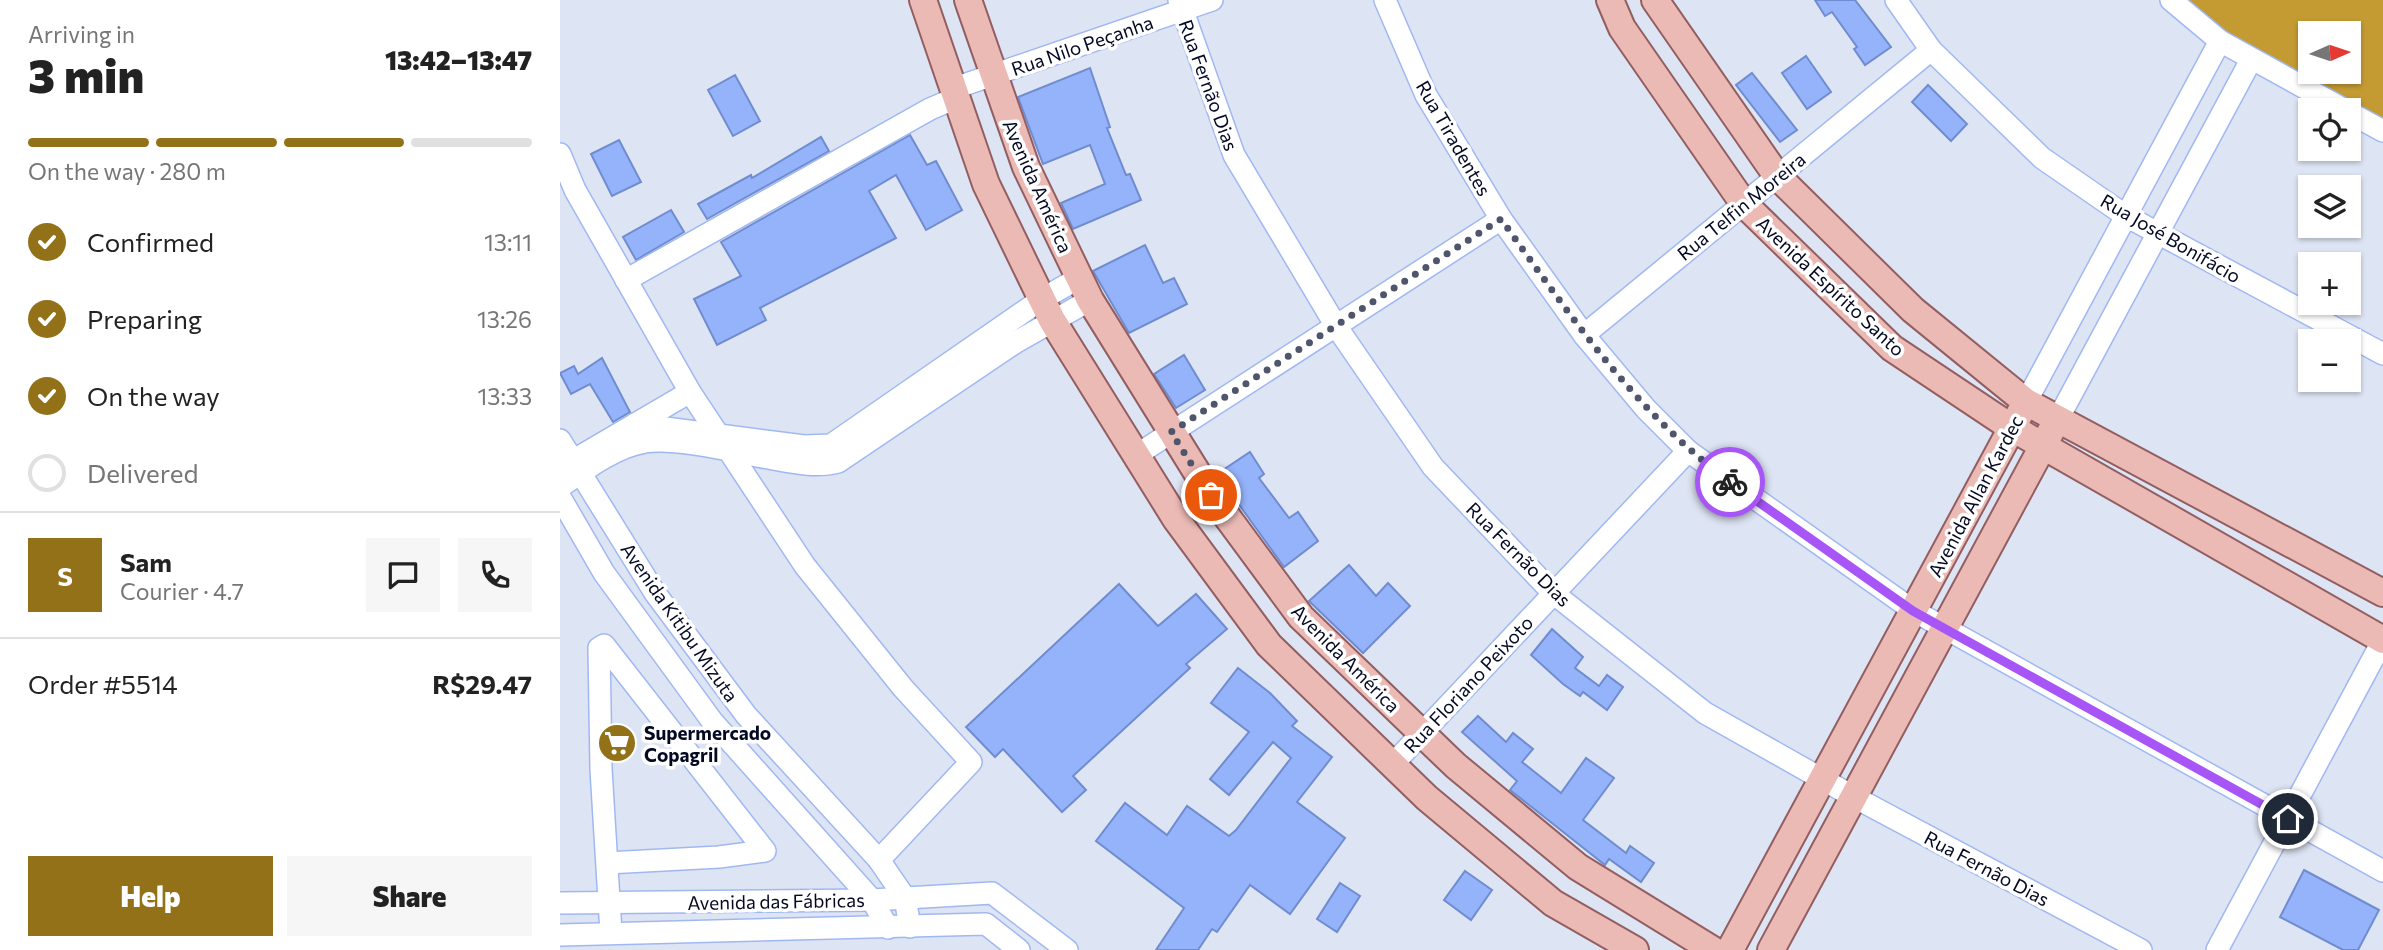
<!DOCTYPE html>
<html lang="en">
<head>
<meta charset="utf-8">
<style>
  :root { --surface:#fff; --page:#f6f6f6; --text:#222; --muted:#767676; --line:#e0e0e0; --accent:#927118 }
  body { margin:0; font-family:Commissioner,sans-serif; background:var(--page); color:var(--text); height:100vh; display:flex; flex-direction:column; font-size:26px; white-space:nowrap }
  * { box-sizing:border-box; margin:0 }
  p { font-size:23px; color:var(--muted) }
  .icon { flex:none; width:38px; height:38px; fill:none; stroke:currentColor; stroke-width:2; stroke-linecap:round; stroke-linejoin:round }
  .map { position:relative; flex:1; overflow:hidden }
  .drawer { display:flex; flex-direction:column; background:var(--surface); width:560px }
  .drawer>* { flex:none }
  .needle { width:46px; rotate:87deg }
  .controls { position:absolute; left:1738px; top:21px; display:grid; gap:14px }
  .controls a { display:grid; place-items:center; width:63px; height:63px; border-radius:0px; background:var(--surface); box-shadow:0 2px 5px #0004; font-size:35px }
  .pin { position:absolute; display:grid; place-items:center; width:60px; height:60px; color:#fff; margin:-30px; border:4px solid #fff; border-radius:50%; box-shadow:0 2px 7px #0007 }
  .courier { position:absolute; display:grid; place-items:center; width:70px; height:70px; margin:-35px; border:5px solid #a855f7; border-radius:50%; background:#fff; color:#222; box-shadow:0 2px 9px #0007 }
  .headline em { font-style:normal; font-weight:800 }
  .headline div { display:flex; flex-direction:column-reverse }
  .headline { display:flex; align-items:center; justify-content:space-between; height:119px; padding:0 28px }
  h1 { font-size:46px; font-weight:800; line-height:52px }
  .bar { display:grid; grid-template-columns:repeat(4,1fr); gap:10px 7px; align-content:center; height:84px; padding:0 28px }
  .bar i { height:9px; border-radius:5px; background:var(--line) }
  .bar .active { background:var(--accent) }
  .bar p { grid-column:span 4 }
  .line { display:flex; align-items:center; gap:18px; padding:0 28px; border-top:2px solid var(--line) }
  .line div { flex:1 }
  .round { display:grid; place-items:center; flex:none; width:74px; height:74px; border-radius:0px; background:var(--page) }
  ol { padding:0 28px; list-style:none }
  li { display:flex; align-items:center; gap:21px; height:77px }
  li p { margin-inline-start:auto }
  li .icon { padding:7px; border-radius:50%; background:var(--accent); color:#fff; stroke-width:4 }
  li:last-child { color:var(--muted) }
  li i { width:38px; height:38px; border:4px solid var(--line); border-radius:50% }
  .cta { display:flex; gap:14px; margin-top:auto; padding:14px 28px }
  .cta a { flex:1; height:80px; border-radius:0px; background:var(--accent); color:#fff; font-size:28px; font-weight:800; line-height:80px; text-align:center }
  .cta a+a { background:var(--page); color:var(--text) }
  main { display:flex; flex:1; min-height:0 }
  .map>svg:first-child { display:block }
</style>
</head>
<body>
<main>
<section class="drawer">
<div class="headline"><div><h1>3 min</h1><p>Arriving in</p></div><em>13:42–13:47</em></div>
<div class="bar"><i class="active"></i><i class="active"></i><i class="active"></i><i></i><p>On the way · 280 m</p></div>
<ol>
<li><svg class="icon" aria-label="check" viewBox="0 0 24 24"><path d="M5 12l5 5 9-10"/></svg>Confirmed<p>13:11</p></li>
<li><svg class="icon" aria-label="check" viewBox="0 0 24 24"><path d="M5 12l5 5 9-10"/></svg>Preparing<p>13:26</p></li>
<li><svg class="icon" aria-label="check" viewBox="0 0 24 24"><path d="M5 12l5 5 9-10"/></svg>On the way<p>13:33</p></li>
<li><i></i>Delivered</li>
</ol>
<div class="line" style="height:126px"><b class="round" style="background:var(--accent);color:#fff">S</b><div><b>Sam</b><p>Courier · 4.7</p></div><a class="round"><svg class="icon" aria-label="chat" viewBox="0 0 24 24"><path d="M4 5h16v11H9l-5 4z"/></svg></a><a class="round"><svg class="icon" aria-label="phone" viewBox="0 0 24 24"><path d="M5 4h4l2 5-3 2q2 4 5 5l2-3 5 2v4C11 20 4 13 5 4z"/></svg></a></div>
<div class="line" style="height:91px"><div>Order #5514</div><b>R$29.47</b></div>
<div class="cta"><a>Help</a><a>Share</a></div>
</section>
<div class="map">
<svg width="1823" height="950" viewBox="0 0 1823 950">
  <rect width="100%" height="100%" fill="#dde4f3"/>
  <path fill="#c49b33" fill-rule="evenodd" d="M1623 0H1823V123L1667 38ZM1750 33H1788V72H1750Z"/>
  <g fill="#95b3fa" stroke="#708cd0" stroke-width="2">
    <path d="M1255 0H1295L1331 47 1305 65 1294 49 1297 47 1272 12 1265 16Z"/>
    <path d="M1246 56 1271 92 1247 109 1222 73Z"/>
    <path d="M530 68 550 127 547 128 566 175 570 174 581 200 513 229 501 203 545 184 530 145 483 164 458 97Z"/>
    <path d="M1192 73 1237 130 1220 142 1176 85Z"/>
    <path d="M175 75 200 121 173 136 148 90Z"/>
    <path d="M1368 85 1407 124 1391 141 1352 102Z"/>
    <path d="M350 135 367 165 376 161 402 210 366 230 336 175 309 191 336 238 200 308 206 320 157 345 134 299 181 276 161 242Z"/>
    <path d="M261 137 269 151 147 219 138 204 191 175 192 178Z"/>
    <path d="M59 140 81 182 52 196 31 154Z"/>
    <path d="M111 210 124 232 76 260 63 237Z"/>
    <path d="M585 245 603 283 614 278 627 304 569 333 533 271Z"/>
    <path d="M624 355 645 390 616 408 594 374Z"/>
    <path d="M42 358 70 412 53 422 30 384 11 394 0 373 14 366 18 374Z"/>
    <path d="M690 452 704 474 699 478 729 518 738 512 758 541 724 567 657 474Z"/>
    <path d="M789 565 816 596 828 583 850 606 803 653 749 601Z"/>
    <path d="M559 584 598 626 636 594 667 629 626 664 630 668 513 776 526 790 502 812 443 749 435 757 406 727Z"/>
    <path d="M992 629 1023 657 1015 668 1039 686 1047 675 1063 687 1047 710 1023 692 1020 696 1003 684 971 655Z"/>
    <path d="M678 668 710 693 737 721 732 726 772 757 737 802 785 838 730 914 690 885 657 932 652 929 638 950H596L624 908 536 841 565 803 607 835 627 806 669 836 676 830 731 758 713 742 669 795 650 779 689 732 651 703Z"/>
    <path d="M918 716 946 742 953 733 973 749 962 762 1001 793 1026 758 1054 778 1023 820 1066 853 1070 846 1094 863 1081 882 1049 859 1045 865 950 790 957 781 902 732Z"/>
    <path d="M1744 870 1819 910 1798 950H1783L1720 917Z"/>
    <path d="M905 871 932 890 911 920 884 900Z"/>
    <path d="M780 883 800 896 777 932 757 919Z"/>
  </g>
  <g fill="none" stroke-linecap="round" stroke-linejoin="round">
    <defs>
      <g id="minor">
        <path d="M619 0 674 155 776 326 873 467 993 593 1145 713 1294 797 1581 950"/>
        <path d="M825 0 866 95 941 219 1024 335 1086 409 1128 451 1354 611 1823 871"/>
        <path d="M1336 0 1371 50 1482 158 1566 216 1823 354"/>
        <path d="M1611 0 1660 41 1785 110"/>
        <path d="M392 89 652 0"/>
        <path d="M1788 112 1823 131"/>
        <path d="M0 154 15 190 130 392 245 566 343 688 411 762 319 860"/>
        <path d="M66 280 370 109 396 98"/>
        <path d="M1024 335 1371 50"/>
        <path d="M1466 402 1660 41"/>
        <path d="M1498 419 1691 60"/>
        <path d="M75 424 244 446 271 445 482 299 519 278"/>
        <path d="M0 440 95 593 186 715 319 860 345 898 350 927"/>
        <path d="M575 456 941 219"/>
        <path d="M2 467 130 392"/>
        <path d="M0 487C23 471 56 446 85 442 116 437 176 452 208 458 231 462 255 468 278 462L456 342 530 300"/>
        <path d="M0 497 44 573 152 721 312 900 328 928"/>
        <path d="M832 765 1128 451"/>
        <path d="M47 863 159 857 205 851 44 645 39 648 41 769 51 933"/>
        <path d="M0 903 312 900 432 893 507 950"/>
        <path d="M0 935 426 924 459 950"/>
        <path d="M1657 950 1823 640"/>
      </g>
      <g id="major">
        <path d="M363 0 426 184 492 320 616 519 709 645 867 798 993 903 1075 950"/>
        <path d="M408 0 466 167 530 300 651 495 741 617 896 766 1018 867 1153 950"/>
        <path d="M1050 0 1062 28 1184 204 1332 348 1452 428 1823 640"/>
        <path d="M1095 0 1217 176 1353 310 1466 402 1823 593"/>
        <path d="M1170 950 1460 413"/>
        <path d="M1211 950 1491 431"/>
      </g>
    </defs>
    <use href="#minor" stroke="#a0b8f2" stroke-width="24"/>
    <use href="#major" stroke="#925e61" stroke-width="30"/>
    <use href="#minor" stroke="#fff" stroke-width="21"/>
    <use href="#major" stroke="#ecbab5" stroke-width="26"/>
  </g>
  <g fill="none" stroke-linecap="round" stroke-linejoin="round">
    <path stroke="#4f566c" stroke-width="7" stroke-dasharray="0 12.6" d="M651 495 611 432 941 219C1011 316 1073 410 1170 482"/>
    <path stroke="#a855f7" stroke-width="9" d="M1170 482 1353 611 1728 819"/>
  </g>
  <defs>
    <symbol id="supermarket-disc" viewBox="-11 -11 22 22"><circle r="9.5" fill="#927118" stroke="#fff"/><path d="M-6-5.5h2.5l.6 2H6L4.5 2H-2.5L-4.4-4H-6ZM-1.5 3.2a1.3 1.3 0 1 0 .1 0ZM3 3.2a1.3 1.3 0 1 0 .1 0Z" fill="#fff"/></symbol>
  </defs>
  <g fill-rule="evenodd">
    <use href="#supermarket-disc" x="35" y="721" width="44" height="44"/>
  </g>
  <g text-anchor="middle" dominant-baseline="central" stroke-width="7" stroke-linejoin="round" paint-order="stroke">
    <g font-size="19" fill="#030923" stroke="#fff">
      <text transform="translate(522 45) rotate(-19)">Rua Nilo Peçanha</text>
      <text transform="translate(649 85) rotate(70)">Rua Fernão Dias</text>
      <text transform="translate(894 138) rotate(60)">Rua Tiradentes</text>
      <text transform="translate(478 186) rotate(66)">Avenida América</text>
      <text transform="translate(1181 206) rotate(-39)">Rua Telfin Moreira</text>
      <text transform="translate(1611 238) rotate(30)">Rua José Bonifácio</text>
      <text transform="translate(1271 286) rotate(43)">Avenida Espírito Santo</text>
      <text transform="translate(1415 496) rotate(-62)">Avenida Allan Kardec</text>
      <text transform="translate(959 554) rotate(45)">Rua Fernão Dias</text>
      <text transform="translate(120 622) rotate(55)">Avenida Kitibu Mizuta</text>
      <text transform="translate(786 658) rotate(45)">Avenida América</text>
      <text transform="translate(908 684) rotate(-47)">Rua Floriano Peixoto</text>
      <text transform="translate(1427 868) rotate(28)">Rua Fernão Dias</text>
      <text transform="translate(216 901) rotate(-1)">Avenida das Fábricas</text>
    </g>
    <g font-size="19" font-weight="bold" fill="#030923" stroke="#fff" text-anchor="start">
      <text x="84" y="732">Supermercado<tspan x="84" dy="22">Copagril</tspan></text>
    </g>
  </g>
</svg>
<div class="controls">
<a><svg class="needle" viewBox="-14 -14 28 28"><path d="M0-13l5 13h-10z" fill="#e53935"/><path d="M0 13l5-13h-10z" fill="#767676"/></svg></a>
<a><svg class="icon" aria-label="locate" viewBox="0 0 24 24"><circle cx="12" cy="12" r="6"/><path d="M12 2v4M12 18v4M2 12h4M18 12h4"/></svg></a>
<a><svg class="icon" aria-label="layers" viewBox="0 0 24 24"><path d="M12 4l9 5-9 5-9-5zM3 14l9 5 9-5"/></svg></a>
<a>+</a>
<a>−</a>
</div>
<div class="pin" style="left:651px;top:495px;background:#ea580c"><svg class="icon" aria-label="bag" viewBox="0 0 24 24"><path d="M5 8h14l-1 12H6zM9 8a3 3 0 0 1 6 0"/></svg></div>
<div class="pin" style="left:1728px;top:819px;background:#1f2937"><svg class="icon" aria-label="home" viewBox="0 0 24 24"><path d="M3 11l9-7 9 7M6 9v11h12V9"/></svg></div>
<div class="courier" style="left:1170px;top:482px"><svg class="icon" aria-label="bike" viewBox="0 0 24 24"><circle cx="6" cy="16" r="4"/><circle cx="18" cy="16" r="4"/><path d="M6 16l4-8h5l3 8M10 8l3 8H6M13 5h3"/></svg></div>
</div>
</main>
</body>
</html>
